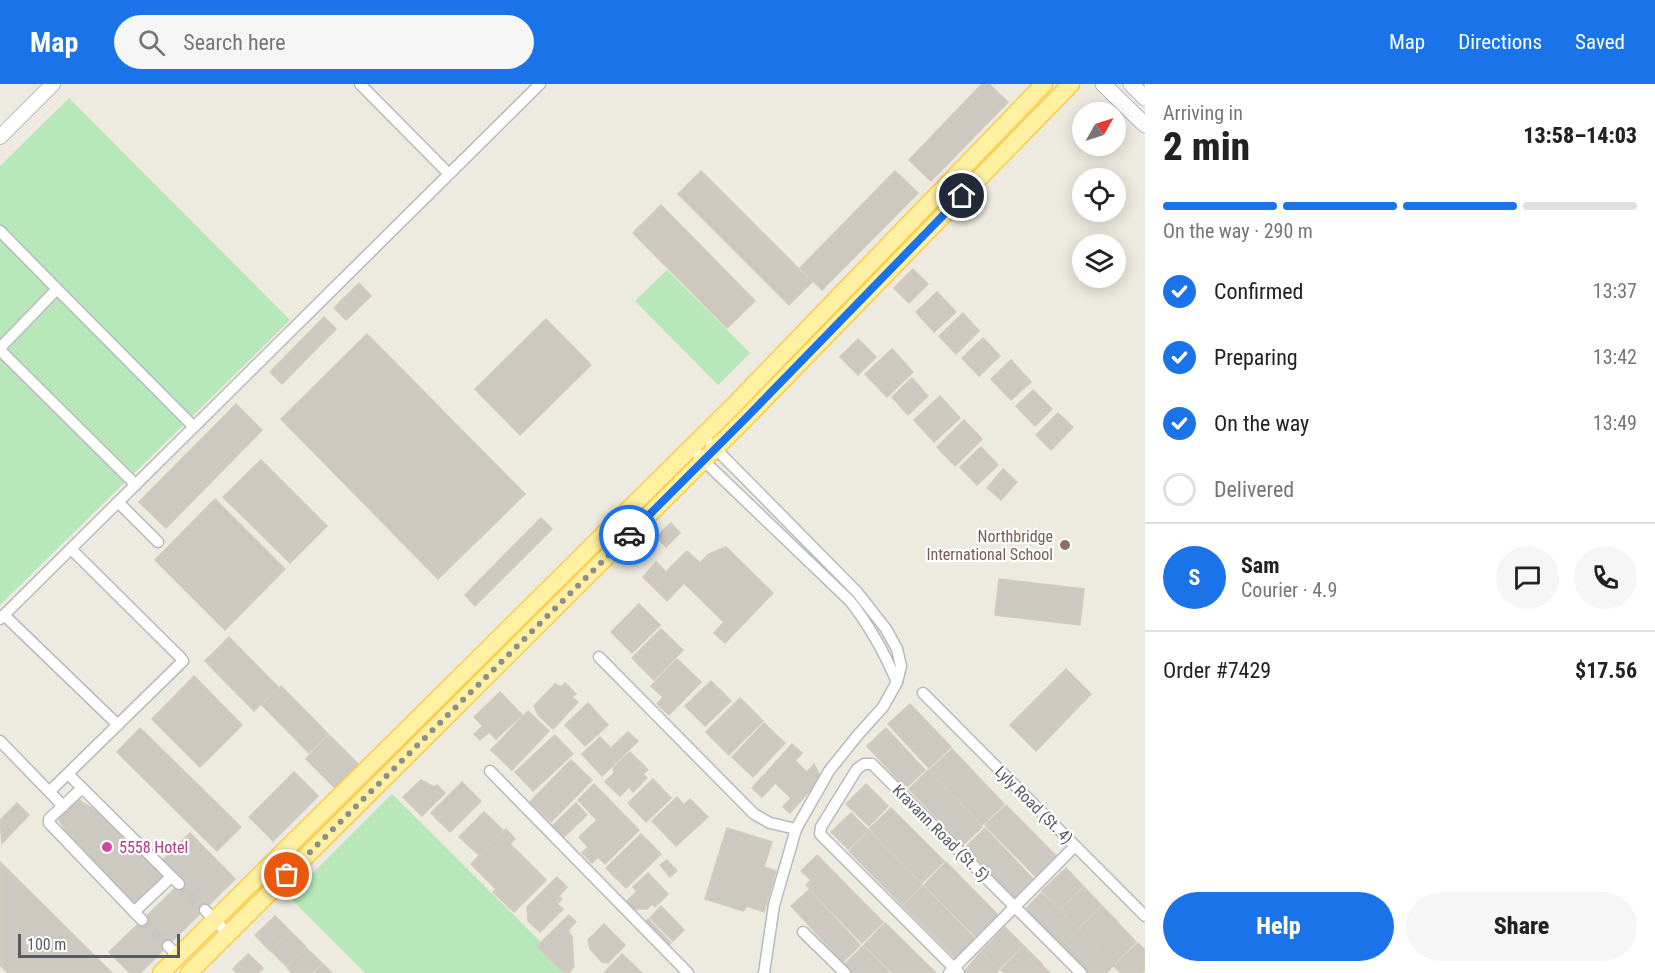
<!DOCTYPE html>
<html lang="en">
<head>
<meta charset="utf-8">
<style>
  :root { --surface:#fff; --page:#f6f6f6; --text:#222; --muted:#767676; --line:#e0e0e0; --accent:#1a73e8 }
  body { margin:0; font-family:"Roboto Condensed",sans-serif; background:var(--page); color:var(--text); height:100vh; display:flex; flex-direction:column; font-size:22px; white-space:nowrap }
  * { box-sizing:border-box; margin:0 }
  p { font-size:20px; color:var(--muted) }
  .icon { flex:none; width:33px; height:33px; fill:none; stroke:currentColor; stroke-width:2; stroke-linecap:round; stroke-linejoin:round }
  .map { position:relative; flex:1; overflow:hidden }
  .details { display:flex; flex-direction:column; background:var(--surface); width:510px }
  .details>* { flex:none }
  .needle { width:39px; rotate:51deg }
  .fabs { position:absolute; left:1072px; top:18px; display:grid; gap:12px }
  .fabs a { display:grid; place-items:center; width:54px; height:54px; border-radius:50%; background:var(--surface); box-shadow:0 3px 15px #0003; font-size:30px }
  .scale { position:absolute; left:18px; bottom:15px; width:162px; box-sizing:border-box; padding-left:6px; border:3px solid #585c61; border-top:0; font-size:16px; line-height:21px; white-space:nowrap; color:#585c61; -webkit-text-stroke:4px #fff; paint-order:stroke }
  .pin { position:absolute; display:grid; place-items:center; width:51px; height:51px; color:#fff; margin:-26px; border:3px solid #fff; border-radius:50%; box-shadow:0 2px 6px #0007 }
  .courier { position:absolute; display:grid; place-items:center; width:60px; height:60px; margin:-30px; border:4px solid #1a73e8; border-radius:50%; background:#fff; color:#222; box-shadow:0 2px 8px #0007 }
  .headline em { font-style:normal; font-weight:800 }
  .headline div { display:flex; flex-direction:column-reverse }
  .headline { display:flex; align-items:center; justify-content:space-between; height:102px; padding:0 18px }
  h1 { font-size:39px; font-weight:800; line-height:45px }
  .bar { display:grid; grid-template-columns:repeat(4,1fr); gap:9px 6px; align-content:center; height:72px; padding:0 18px }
  .bar i { height:8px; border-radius:4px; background:var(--line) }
  .bar .current { background:var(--accent) }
  .bar p { grid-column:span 4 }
  .line { display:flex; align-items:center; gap:15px; padding:0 18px; border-top:2px solid var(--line) }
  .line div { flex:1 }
  .round { display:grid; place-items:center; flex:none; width:63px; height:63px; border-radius:32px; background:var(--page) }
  ol { padding:0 18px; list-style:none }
  li { display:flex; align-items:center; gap:18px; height:66px }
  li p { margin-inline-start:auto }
  li .icon { padding:6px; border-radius:50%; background:var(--accent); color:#fff; stroke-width:4 }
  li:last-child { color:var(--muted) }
  li i { width:33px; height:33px; border:3px solid var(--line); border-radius:50% }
  .button { display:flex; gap:12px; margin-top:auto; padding:12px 18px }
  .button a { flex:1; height:69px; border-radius:36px; background:var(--accent); color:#fff; font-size:24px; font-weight:800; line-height:69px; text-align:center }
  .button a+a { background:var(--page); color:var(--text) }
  header { display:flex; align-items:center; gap:36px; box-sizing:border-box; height:84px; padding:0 30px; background:var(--accent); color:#fff }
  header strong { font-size:28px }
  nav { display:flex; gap:33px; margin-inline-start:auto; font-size:21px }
  .search { width:420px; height:54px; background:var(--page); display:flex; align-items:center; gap:15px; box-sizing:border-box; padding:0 21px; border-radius:33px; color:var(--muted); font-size:22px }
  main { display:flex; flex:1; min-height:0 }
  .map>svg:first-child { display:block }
</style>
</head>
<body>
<header>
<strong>Map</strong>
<div class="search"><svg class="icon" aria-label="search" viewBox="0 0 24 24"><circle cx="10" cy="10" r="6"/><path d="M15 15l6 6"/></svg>Search here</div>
<nav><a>Map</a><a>Directions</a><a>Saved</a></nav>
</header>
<main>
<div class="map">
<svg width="1145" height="889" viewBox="0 0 1145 889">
  <rect width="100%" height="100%" fill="#edeadf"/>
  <g fill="#b8e7b9">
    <path d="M69 14 290 236 0 521V82Z"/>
    <path d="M667 186 750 269 718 301 635 217Z"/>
    <path d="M392 710 572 889H365L289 813Z"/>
  </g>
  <g fill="#cdc8c0" stroke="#d2cbbd" stroke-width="1.5">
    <path d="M982 0H989L1008 18 931 97 909 76Z"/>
    <path d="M701 87 812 198 789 221 678 110Z"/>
    <path d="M895 87 918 109 822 206 800 184Z"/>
    <path d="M661 121 755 217 727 244 633 149Z"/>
    <path d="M913 185 928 200 909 219 894 204Z"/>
    <path d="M359 199 371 212 346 236 334 224Z"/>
    <path d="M937 208 956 228 934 248 916 228Z"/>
    <path d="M963 229 979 247 956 270 939 252Z"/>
    <path d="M324 233 336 245 282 300 270 288Z"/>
    <path d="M546 235 591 281 520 351 475 305Z"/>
    <path d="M367 250 525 410 438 495 281 335Z"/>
    <path d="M983 254 1000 272 979 292 962 274Z"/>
    <path d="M858 255 876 273 858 291 840 273Z"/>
    <path d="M892 265 913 288 887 313 865 290Z"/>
    <path d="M1011 276 1031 298 1011 316 991 295Z"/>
    <path d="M912 294 928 312 908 331 892 313Z"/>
    <path d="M1033 306 1052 325 1035 342 1016 322Z"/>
    <path d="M940 312 960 334 934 358 914 336Z"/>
    <path d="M236 320 262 346 166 444 139 418Z"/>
    <path d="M1058 329 1073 343 1051 366 1036 351Z"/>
    <path d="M964 336 982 355 955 382 937 363Z"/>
    <path d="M981 363 998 381 977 401 960 383Z"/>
    <path d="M261 376 327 442 290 479 223 413Z"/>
    <path d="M1003 385 1017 398 1001 416 987 404Z"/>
    <path d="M215 415 285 485 225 546 155 476Z"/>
    <path d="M541 434 552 445 475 522 465 511Z"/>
    <path d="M671 439 680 449 666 463 656 453Z"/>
    <path d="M726 463 773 509 725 559 714 549 724 538 684 499 667 517 643 493 656 478 666 488 687 467 700 479 709 470Z"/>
    <path d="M999 495 1084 505 1080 541 995 531Z"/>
    <path d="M639 520 660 541 632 569 611 548Z"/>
    <path d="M661 545 683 566 654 596 632 574Z"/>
    <path d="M229 553 278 603 254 627 205 577Z"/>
    <path d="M677 575 701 598 669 631 657 620 663 613 651 602Z"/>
    <path d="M1066 585 1091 610 1036 667 1010 641Z"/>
    <path d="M194 592 242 641 200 683 152 635Z"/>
    <path d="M711 597 731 617 705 642 685 622Z"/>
    <path d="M565 599 576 610 572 613 578 618 553 645 538 631 534 622 555 600 561 603Z"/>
    <path d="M281 602 328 650 309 669 262 621Z"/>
    <path d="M500 608 522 631 496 655 489 648 480 656 474 650 483 642 474 633Z"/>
    <path d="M740 614 763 637 729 671 706 648Z"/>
    <path d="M588 619 608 641 585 662 565 641Z"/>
    <path d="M910 620 951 663 929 684 888 640Z"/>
    <path d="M528 627 549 647 512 686 491 666Z"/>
    <path d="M764 639 785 659 753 693 732 673Z"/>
    <path d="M140 644 241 743 217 767 117 668Z"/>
    <path d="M886 644 925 686 906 704 867 662Z"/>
    <path d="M628 648 638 657 602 692 582 670 600 653 611 664Z"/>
    <path d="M329 651 358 680 335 704 306 675Z"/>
    <path d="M555 651 573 670 533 707 515 688Z"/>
    <path d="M792 660 802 669 795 677 807 688 814 680 821 694 790 729 783 723 791 714 775 699 762 713 752 704Z"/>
    <path d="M952 665 1004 720 982 741 930 686Z"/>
    <path d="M630 668 648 686 643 690 647 694 633 708 629 703 620 712 605 698 614 689 613 684Z"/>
    <path d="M571 676 592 696 551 738 530 718Z"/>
    <path d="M928 686 982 743 963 761 909 705Z"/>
    <path d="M294 688 318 712 273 757 249 733Z"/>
    <path d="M653 695 671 714 646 738 628 719Z"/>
    <path d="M421 696 434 703 437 701 445 709 422 732 403 713Z"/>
    <path d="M462 698 481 717 450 748 431 729Z"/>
    <path d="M594 700 639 746 605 780 598 773 592 779 582 769 588 763 579 753 597 736 578 716Z"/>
    <path d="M866 700 888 722 869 742 846 720Z"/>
    <path d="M677 713 684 721 690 715 708 733 676 762 652 737Z"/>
    <path d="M79 716 96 727 120 749 163 793 134 820 68 750 59 736 60 731 74 718Z"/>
    <path d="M17 719 29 731 2 759 0 736Z"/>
    <path d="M576 719 587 731 563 754 552 742Z"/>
    <path d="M1006 721 1058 774 1037 794 985 741Z"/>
    <path d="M891 724 944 777 922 799 869 745Z"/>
    <path d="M484 728 503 746 479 771 459 753Z"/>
    <path d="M851 729 868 746 848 765 831 748Z"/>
    <path d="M727 744 772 758 764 783 776 787 764 828 747 822 743 827 705 815Z"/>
    <path d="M985 744 1034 796 1015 815 966 763Z"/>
    <path d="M506 745 515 755 510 760 546 796 514 828 493 808 496 805 471 780Z"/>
    <path d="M869 747 922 801 902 821 849 767Z"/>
    <path d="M190 749 235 795 140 889H130L109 868 183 797 162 777Z"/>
    <path d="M641 750 661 770 626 804 606 784Z"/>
    <path d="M817 771 883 838 862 859 806 801 811 796 801 787Z"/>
    <path d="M667 776 677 787 670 793 660 781Z"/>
    <path d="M0 778 112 889H8L0 881Z"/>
    <path d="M946 778 999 832 977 854 924 801Z"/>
    <path d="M1066 784 1083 802 1060 825 1042 807Z"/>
    <path d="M648 789 668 810 655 823 652 820 647 825H632L626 818 637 807 633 803Z"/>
    <path d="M557 793 567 803 559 812 562 815 557 820 563 825 540 848 528 837 527 823Z"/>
    <path d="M923 802 976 856 956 875 903 822Z"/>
    <path d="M1084 803 1101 821 1078 844 1061 826Z"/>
    <path d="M809 806 860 861 843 878 791 822Z"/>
    <path d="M1041 809 1060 826 1041 846 1022 829Z"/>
    <path d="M661 822 684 846 673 857 650 834Z"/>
    <path d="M1102 822 1119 839 1096 862 1079 845Z"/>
    <path d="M1060 827 1078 844 1059 864 1041 847Z"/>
    <path d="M569 831 576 838 568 846 572 853 574 883 568 889H564L537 862Z"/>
    <path d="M275 832 290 847 270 867 255 851Z"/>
    <path d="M648 835 671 859 665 864 643 841Z"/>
    <path d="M885 839 936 889H893L864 861Z"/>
    <path d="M604 840 625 861 608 879 602 878 590 865 588 856Z"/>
    <path d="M1119 840 1136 858 1113 881 1096 863Z"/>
    <path d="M1005 843 1023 861 999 885 982 867Z"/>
    <path d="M1078 845 1096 863 1077 882 1059 865Z"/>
    <path d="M291 848 306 863 286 882 271 867Z"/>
    <path d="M1138 859 1145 866V886L1142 889H1121L1114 882Z"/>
    <path d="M863 862 890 889H852L844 881Z"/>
    <path d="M1024 862 1042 880 1033 889H1004L1001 886Z"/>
    <path d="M306 864 322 879 311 889H292L287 883Z"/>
    <path d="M1095 864 1114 881 1106 889H1082L1076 884Z"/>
    <path d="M981 868 999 886 996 889H963Z"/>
    <path d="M248 870 263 884 258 889H237L233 885Z"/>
    <path d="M622 870 642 889H604Z"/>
    <path d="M323 880 332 889H314Z"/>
    <path d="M1042 881 1050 889H1034Z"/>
  </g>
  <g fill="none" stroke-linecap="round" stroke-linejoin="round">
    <g stroke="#c8c6c0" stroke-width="10" stroke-dasharray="10 5" stroke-linecap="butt">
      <path d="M179 800 205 826"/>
      <path d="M142 836 168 862"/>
    </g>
    <defs>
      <g id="minor">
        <path d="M360 0 449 90"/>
        <path d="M0 147 57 205 0 264"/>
        <path d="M57 205 194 343"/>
        <path d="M0 266 136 401"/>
        <path d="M711 360 857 508 886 545 897 565 901 582 897 598 883 623 857 652 829 687 796 745 774 821 764 889"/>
        <path d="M691 362 703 376 850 517C870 542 884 568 897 598"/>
        <path d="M118 418 158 458"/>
        <path d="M4 531 118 641"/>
        <path d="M0 535 540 0"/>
        <path d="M599 573 754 730 770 739 796 745"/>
        <path d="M923 609 1145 832"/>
        <path d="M0 657 63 722 49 735V739L142 836"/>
        <path d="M490 687 688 889"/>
        <path d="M68 690 179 800"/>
        <path d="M50 707 183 577 180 573 71 465"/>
        <path d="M63 722 82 704"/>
        <path d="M205 826 228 850"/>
        <path d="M134 828 170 794"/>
        <path d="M803 848 845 889"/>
        <path d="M168 862 178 872"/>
        <path d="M949 889 1075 762"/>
        <path d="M959 889 820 750 821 743 857 685 864 680H872L1081 889"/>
      </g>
      <path id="tertiary" d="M0 53 53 0"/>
      <g id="secondary">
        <path d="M1103 0 1145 41"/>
        <path d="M1131 0 1145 14"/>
      </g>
      <g id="primary">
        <path d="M161 889 733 322 1044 0"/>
        <path d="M189 889 745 335 1071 0"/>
      </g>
    </defs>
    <use href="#minor" stroke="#b7babf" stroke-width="13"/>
    <use href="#tertiary" stroke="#b7babf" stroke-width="16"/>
    <use href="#secondary" stroke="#b5b9c0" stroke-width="17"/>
    <use href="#primary" stroke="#fccc48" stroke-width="19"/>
    <use href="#minor" stroke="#fff" stroke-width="10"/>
    <use href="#tertiary" stroke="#fff" stroke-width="14"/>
    <use href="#secondary" stroke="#fff" stroke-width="15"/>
    <use href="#primary" stroke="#fff1a1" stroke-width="16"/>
  </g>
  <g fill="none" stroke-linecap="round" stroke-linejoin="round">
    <path stroke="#8c8e8d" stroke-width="6" stroke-dasharray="0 10.8" d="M287 791 629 451"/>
    <path stroke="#1a73e8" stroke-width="8" d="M629 451 745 335 962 112"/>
  </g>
  <circle fill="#8d6e63" stroke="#fff" stroke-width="2" cx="1065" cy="461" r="6"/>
  <circle fill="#d1479c" stroke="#fff" stroke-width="2" cx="107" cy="763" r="6"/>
  <g text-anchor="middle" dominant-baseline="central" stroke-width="4.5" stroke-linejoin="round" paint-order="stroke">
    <g font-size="16" fill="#785e54" stroke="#fff" text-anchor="end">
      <text x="1053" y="452">Northbridge<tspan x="1053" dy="18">International School</tspan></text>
    </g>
    <g font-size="16" fill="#585c61" stroke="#fff">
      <text transform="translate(1034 721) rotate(45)">Lyly Road (St. 4)</text>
      <text transform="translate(941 749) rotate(45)">Kravann Road (St. 5)</text>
    </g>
    <g font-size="16" fill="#b23c85" stroke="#fff" text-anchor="start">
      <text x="119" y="763">5558 Hotel</text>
    </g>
  </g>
</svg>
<div class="fabs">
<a><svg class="needle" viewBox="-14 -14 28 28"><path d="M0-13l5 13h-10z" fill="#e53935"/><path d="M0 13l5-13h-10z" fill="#767676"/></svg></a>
<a><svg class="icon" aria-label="locate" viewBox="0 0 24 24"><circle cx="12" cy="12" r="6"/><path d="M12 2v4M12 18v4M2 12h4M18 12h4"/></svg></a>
<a><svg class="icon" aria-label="layers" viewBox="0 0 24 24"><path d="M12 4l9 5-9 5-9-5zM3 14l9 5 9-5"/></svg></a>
</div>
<div class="scale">100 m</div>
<div class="pin" style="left:287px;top:791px;background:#ea580c"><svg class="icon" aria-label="bag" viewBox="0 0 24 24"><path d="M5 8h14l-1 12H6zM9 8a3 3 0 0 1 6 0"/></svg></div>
<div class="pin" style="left:962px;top:112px;background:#1f2937"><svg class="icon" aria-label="home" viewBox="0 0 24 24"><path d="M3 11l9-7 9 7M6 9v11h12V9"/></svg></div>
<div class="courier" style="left:629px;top:451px"><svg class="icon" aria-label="car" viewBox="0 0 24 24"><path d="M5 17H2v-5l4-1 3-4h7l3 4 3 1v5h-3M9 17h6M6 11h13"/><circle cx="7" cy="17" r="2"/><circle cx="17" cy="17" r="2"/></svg></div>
</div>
<section class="details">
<div class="headline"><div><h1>2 min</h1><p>Arriving in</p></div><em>13:58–14:03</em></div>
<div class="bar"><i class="current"></i><i class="current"></i><i class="current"></i><i></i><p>On the way · 290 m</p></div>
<ol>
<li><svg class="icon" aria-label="check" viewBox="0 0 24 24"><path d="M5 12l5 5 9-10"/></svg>Confirmed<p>13:37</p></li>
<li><svg class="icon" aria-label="check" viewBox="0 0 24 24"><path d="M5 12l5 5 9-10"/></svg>Preparing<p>13:42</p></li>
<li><svg class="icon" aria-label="check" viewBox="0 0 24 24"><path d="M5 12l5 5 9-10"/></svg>On the way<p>13:49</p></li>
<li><i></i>Delivered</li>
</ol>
<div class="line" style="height:108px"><b class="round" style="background:var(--accent);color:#fff">S</b><div><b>Sam</b><p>Courier · 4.9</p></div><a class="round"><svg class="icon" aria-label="chat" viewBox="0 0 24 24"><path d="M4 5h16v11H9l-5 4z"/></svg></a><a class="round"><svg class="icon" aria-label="phone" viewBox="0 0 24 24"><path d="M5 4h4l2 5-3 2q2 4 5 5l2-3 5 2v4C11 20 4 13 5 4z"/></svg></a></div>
<div class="line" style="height:78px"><div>Order #7429</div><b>$17.56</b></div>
<div class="button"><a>Help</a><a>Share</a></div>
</section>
</main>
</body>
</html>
